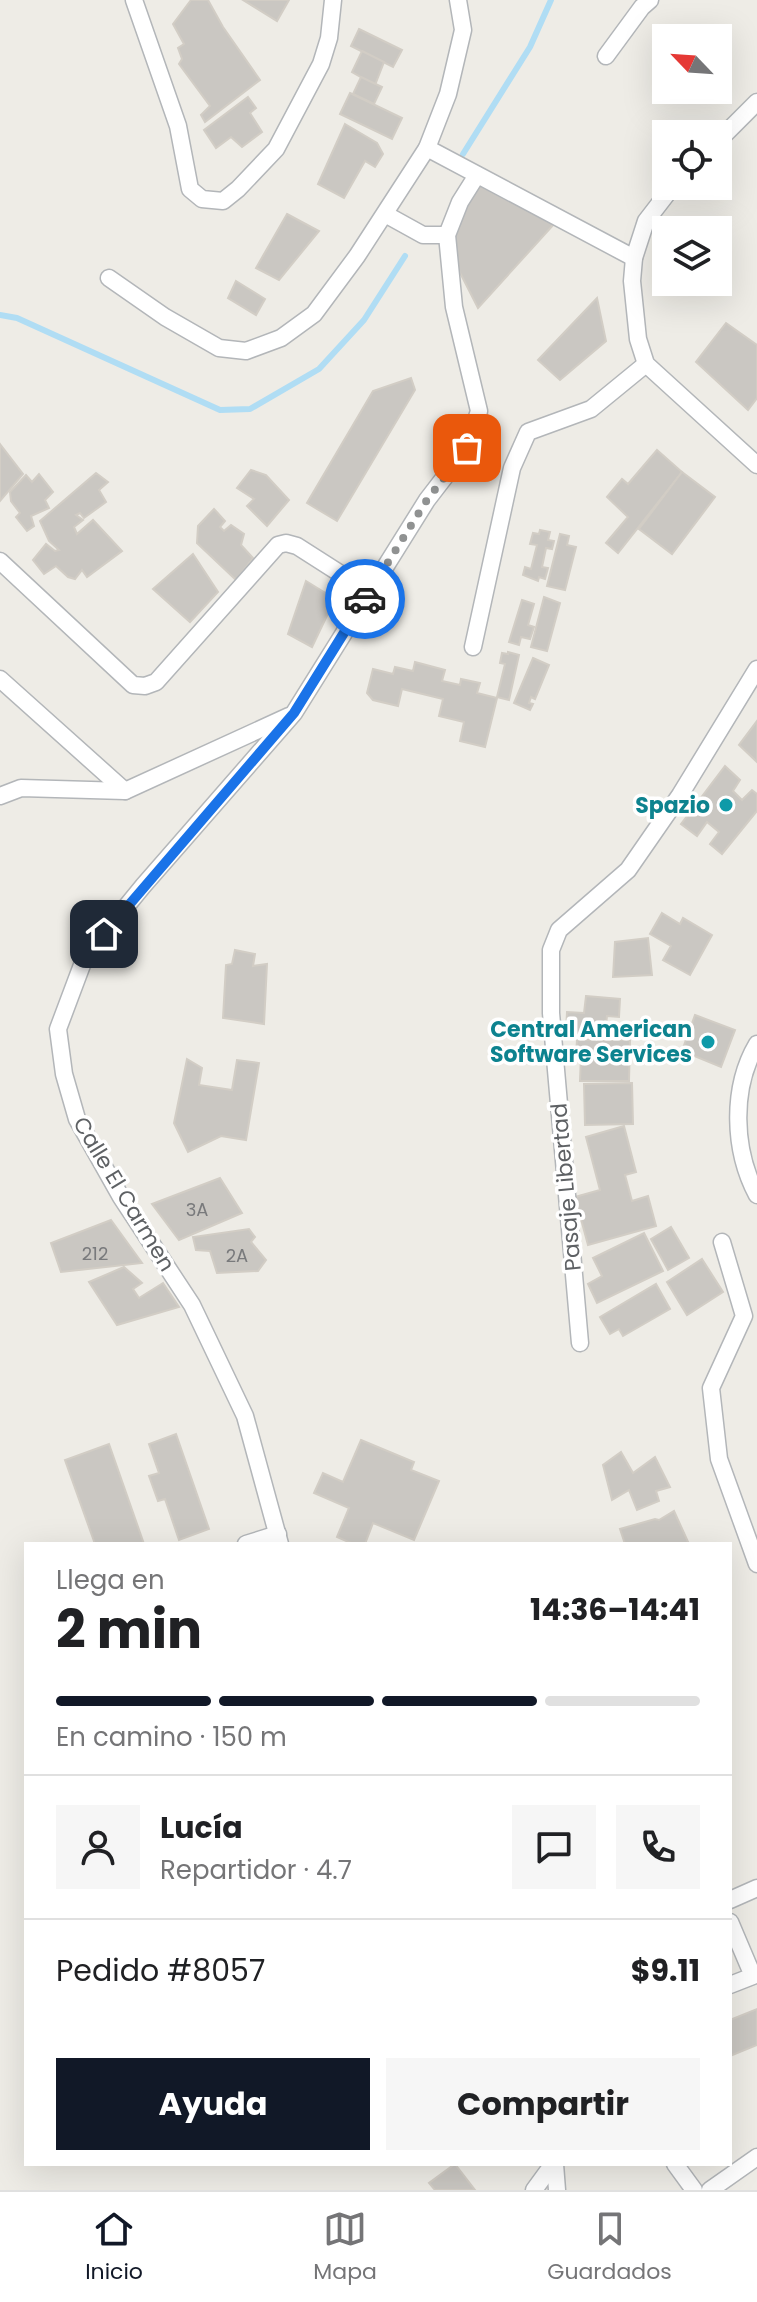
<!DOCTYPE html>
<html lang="es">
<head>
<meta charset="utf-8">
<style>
  :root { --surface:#fff; --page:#f6f6f6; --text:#202124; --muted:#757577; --line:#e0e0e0; --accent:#111827 }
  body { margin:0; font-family:Poppins,sans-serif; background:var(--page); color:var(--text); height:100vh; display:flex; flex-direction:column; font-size:30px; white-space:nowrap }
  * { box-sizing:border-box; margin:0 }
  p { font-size:26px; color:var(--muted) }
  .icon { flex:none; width:44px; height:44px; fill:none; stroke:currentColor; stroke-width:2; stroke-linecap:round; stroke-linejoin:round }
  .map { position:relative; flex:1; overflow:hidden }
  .sheet { position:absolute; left:24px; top:1542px; width:708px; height:624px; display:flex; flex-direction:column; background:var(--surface); border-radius:0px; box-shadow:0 8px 32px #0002 }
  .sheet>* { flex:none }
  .needle { width:52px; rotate:295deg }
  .tools { position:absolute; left:652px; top:24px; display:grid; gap:16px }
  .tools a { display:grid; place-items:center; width:80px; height:80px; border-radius:0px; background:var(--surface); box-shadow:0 8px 32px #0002; font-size:40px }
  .pin { position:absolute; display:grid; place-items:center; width:68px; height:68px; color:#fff; margin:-34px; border-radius:16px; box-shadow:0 4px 12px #0006 }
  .courier { position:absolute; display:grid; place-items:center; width:80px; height:80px; margin:-40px; border:6px solid #1a73e8; border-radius:50%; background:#fff; color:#222; box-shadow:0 2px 10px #0007 }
  .overview em { font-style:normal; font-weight:700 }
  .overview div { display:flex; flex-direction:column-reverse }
  .overview { display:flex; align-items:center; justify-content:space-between; height:136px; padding:0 32px }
  h1 { font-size:52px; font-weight:700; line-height:60px }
  .bar { display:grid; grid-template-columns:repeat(4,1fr); gap:12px 8px; align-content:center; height:96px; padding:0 32px }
  .bar i { height:10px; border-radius:6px; background:var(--line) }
  .bar .current { background:var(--accent) }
  .bar p { grid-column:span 4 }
  .line { display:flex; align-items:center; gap:20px; padding:0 32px; border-top:2px solid var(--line) }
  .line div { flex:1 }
  .round { display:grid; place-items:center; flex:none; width:84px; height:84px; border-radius:0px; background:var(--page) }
  .cta { display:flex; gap:16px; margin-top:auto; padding:16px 32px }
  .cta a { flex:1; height:92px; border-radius:0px; background:var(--accent); color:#fff; font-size:32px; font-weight:700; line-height:92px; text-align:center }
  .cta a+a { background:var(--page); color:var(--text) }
  .menu { display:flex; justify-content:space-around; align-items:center; height:112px; border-top:2px solid var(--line); background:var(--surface); font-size:22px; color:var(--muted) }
  .menu a { display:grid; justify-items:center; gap:4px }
  .menu .current { color:var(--accent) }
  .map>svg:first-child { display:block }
</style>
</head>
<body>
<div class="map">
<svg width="757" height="2190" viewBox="0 0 757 2190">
  <rect width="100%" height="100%" fill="#eeece6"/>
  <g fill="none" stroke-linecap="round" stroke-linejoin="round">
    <g stroke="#b0ddf4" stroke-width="6">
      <path d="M463 154 530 47 551 0"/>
      <path d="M0 315 17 318 220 410 250 409 319 369 364 320 405 256"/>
    </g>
  </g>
  <g fill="#cac7c2" stroke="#d2cdc5" stroke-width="2">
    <path d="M191 0H208L223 27 260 80 205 122 201 115 210 106 179 64 182 59 178 48 184 44 173 24Z"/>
    <path d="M243 0H289L277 21Z"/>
    <path d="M359 29 402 50 393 67 351 46Z"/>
    <path d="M362 51 384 62 375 85 352 72Z"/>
    <path d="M361 77 382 87 374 104 353 94Z"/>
    <path d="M350 93 402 118 392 139 340 114Z"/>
    <path d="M248 97 256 108 250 113 262 132 242 147 231 137 216 148 204 130Z"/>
    <path d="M345 124 377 143 383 154 375 167 365 161 344 198 318 184Z"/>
    <path d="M479 180 555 223 478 308 455 263 451 237Z"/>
    <path d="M287 214 319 231 279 280 256 268Z"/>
    <path d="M236 281 265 299 256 315 228 298Z"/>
    <path d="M597 298 606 341 560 380 538 360Z"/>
    <path d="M726 323 757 345V398L748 410 696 362Z"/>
    <path d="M411 378 415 390 337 521 307 503 373 391Z"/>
    <path d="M0 444 23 474 0 501Z"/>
    <path d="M657 450 682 472 618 553 606 543 628 517 607 497 622 479 628 484Z"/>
    <path d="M251 470 266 475 289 500 267 526 247 506 254 499 237 488Z"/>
    <path d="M682 472 715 497 672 554 639 529Z"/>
    <path d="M96 473 108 482 99 490 106 502 84 518 80 513 76 515 83 520 74 527 77 534 93 520 122 551 87 577 82 570 75 579 68 577 56 566 44 574 33 560 46 544 55 551 59 550 49 541 40 521Z"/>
    <path d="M39 474 53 492 45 500 49 508 31 516 34 526 27 531 16 517 20 513 11 501 10 492 26 475 32 482Z"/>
    <path d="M214 509 225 521 220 527 224 531 231 525 244 534 241 545 253 558 236 580 197 543 198 526Z"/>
    <path d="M540 530 550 532 548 540 554 541 552 549 546 548 542 567 548 568 545 579 539 577 538 581 523 575 525 567 531 569 537 545 530 544 533 533 539 534Z"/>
    <path d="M560 534 569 536 567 545 576 547 565 590 547 586Z"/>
    <path d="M193 554 218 592 190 622 153 589Z"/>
    <path d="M306 581 335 599 312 647 288 634Z"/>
    <path d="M544 597 560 603 547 651 531 647Z"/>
    <path d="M522 600 534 604 528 625 534 627 530 639 521 637 519 645 509 642Z"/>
    <path d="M508 652 519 655 509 700 497 697 505 664 500 663 502 653 508 654Z"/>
    <path d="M533 658 549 665 535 699 531 697 529 703 533 704 530 710 514 703Z"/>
    <path d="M415 662 445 670 442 681 460 685 461 679 480 683 477 693 497 698 485 747 460 741 464 722 439 716 443 699 402 689 398 706 373 700 367 693 373 669 393 674 395 667 413 671Z"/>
    <path d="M757 721V762L739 745Z"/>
    <path d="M725 766 740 780 733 791 742 800 752 790 757 794V811L722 854 710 844 719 832 707 822 697 836 681 824Z"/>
    <path d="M662 913 680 924 683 918 712 935 690 975 663 960 671 946 650 934Z"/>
    <path d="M648 938 652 975 613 977 615 942Z"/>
    <path d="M235 950 255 954 253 966 267 964 264 1024 223 1018 226 965 232 964Z"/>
    <path d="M586 996 620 999 619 1017 607 1016 605 1035 566 1032 567 1012 584 1013Z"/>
    <path d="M695 1015 735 1030 721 1067 682 1051Z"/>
    <path d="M577 1040H630L629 1081H580L581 1055H576Z"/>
    <path d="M187 1059 202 1068 199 1085 232 1090 237 1060 259 1063 246 1140 221 1136 188 1152 174 1123Z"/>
    <path d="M632 1083 633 1124 585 1125 584 1084Z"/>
    <path d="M624 1126 636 1172 625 1175 632 1201 648 1196 656 1226 588 1245 575 1197 600 1190 586 1137Z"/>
    <path d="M220 1178 242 1213 179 1240 152 1204Z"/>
    <path d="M111 1220 142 1263 61 1272 51 1243Z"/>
    <path d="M671 1227 689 1258 668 1270 651 1239Z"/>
    <path d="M249 1229 255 1237 251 1242 266 1260 258 1271 217 1273 210 1251 196 1250 193 1237Z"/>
    <path d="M644 1233 663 1271 597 1303 588 1284 602 1276 593 1258Z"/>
    <path d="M702 1259 723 1292 687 1315 667 1282Z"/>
    <path d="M124 1267 142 1283 133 1289 139 1298 163 1283 179 1307 117 1325 89 1282Z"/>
    <path d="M656 1284 670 1309 623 1336 619 1329 610 1334 600 1317Z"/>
    <path d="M176 1434 209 1529 179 1540 165 1499 158 1501 149 1476 159 1473 149 1444Z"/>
    <path d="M361 1440 414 1462 411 1470 439 1481 414 1540 373 1523 365 1544H353L337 1537 349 1508 314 1493 323 1473 343 1482Z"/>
    <path d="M109 1444 144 1544H95L65 1460Z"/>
    <path d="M621 1452 633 1473 655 1457 670 1487 656 1491 659 1501 637 1510 629 1490 612 1500 603 1465Z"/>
    <path d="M674 1511 689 1544H625L620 1529 655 1519 659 1520Z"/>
    <path d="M757 2009V2045L730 2056V2020Z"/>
    <path d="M455 2164 475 2190H435L429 2183Z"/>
  </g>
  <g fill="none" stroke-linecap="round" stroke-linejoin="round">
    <defs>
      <g id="street">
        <path d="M134 0 178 126 190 189 202 199 223 201 238 189 276 149 321 64 329 38 333 0"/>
        <path d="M606 56 642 7 650 0"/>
        <path d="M718 141 757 102"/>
        <path d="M427 148 634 258"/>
        <path d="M673 186 646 221 634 258 632 281 638 339 646 364 757 465"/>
        <path d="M385 214 423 235H447"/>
        <path d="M109 278 165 317 219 348 246 351 281 338 314 314 357 256 427 148 448 94 463 30 458 0"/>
        <path d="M0 561 133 685 145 686 156 682 278 545 286 543 297 546 369 592"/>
        <path d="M473 647 512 468 528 432 591 409 646 364"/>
        <path d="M0 679 125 791"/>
        <path d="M0 796 21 788 125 791 289 716"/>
        <path d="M757 1044C731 1088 733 1150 757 1195"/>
        <path d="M722 1242 744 1316 711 1388 719 1459 757 1564"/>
        <path d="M580 1343 551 1013V950L559 930 628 870 680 795 757 669"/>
        <path d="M246 1544 278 1534"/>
        <path d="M280 1544 245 1416 192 1305 121 1197 77 1119 64 1074 58 1029 85 957 143 886 294 713 427 500 467 448 479 411 454 307 447 235 460 202 477 175"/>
        <path d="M730 1900 757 1888"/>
        <path d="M730 1922 753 1976 730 1985"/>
        <path d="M555 2164 557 2190"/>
        <path d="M675 2164 694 2190"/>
        <path d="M534 2190 553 2164"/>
        <path d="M710 2190 757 2157"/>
      </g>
    </defs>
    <use href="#street" stroke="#b3b6b9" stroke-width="19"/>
    <use href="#street" stroke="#fff" stroke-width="16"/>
  </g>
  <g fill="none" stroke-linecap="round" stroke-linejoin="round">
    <path stroke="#909292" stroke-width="8" stroke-dasharray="0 14.4" d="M365 599 427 500 467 448"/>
    <path stroke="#1a73e8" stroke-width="10" d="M104 934 294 713 365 599"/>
  </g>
  <g fill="#0f9aa8" stroke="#fff" stroke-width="3">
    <circle cx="726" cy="805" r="8"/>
    <circle cx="708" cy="1042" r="8"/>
  </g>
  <g text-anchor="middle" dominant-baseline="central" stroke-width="7" stroke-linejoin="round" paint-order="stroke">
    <g font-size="18" fill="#797a7c">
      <text x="197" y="1209">3A</text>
      <text x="95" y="1253">212</text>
      <text x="237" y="1255">2A</text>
    </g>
    <g font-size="22" font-weight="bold" fill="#0d838f" stroke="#fff" text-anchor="end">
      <text x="710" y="805">Spazio</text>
      <text x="692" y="1029">Central American<tspan x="692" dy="25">Software Services</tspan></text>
    </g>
    <g font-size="22" fill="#5e6164" stroke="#fff">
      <text transform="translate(566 1187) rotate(-95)">Pasaje Libertad</text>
      <text transform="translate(124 1194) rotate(59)">Calle El Carmen</text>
    </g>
  </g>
</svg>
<div class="tools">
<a><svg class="needle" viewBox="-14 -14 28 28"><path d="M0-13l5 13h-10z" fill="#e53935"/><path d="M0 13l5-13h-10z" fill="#757577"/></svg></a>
<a><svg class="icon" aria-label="locate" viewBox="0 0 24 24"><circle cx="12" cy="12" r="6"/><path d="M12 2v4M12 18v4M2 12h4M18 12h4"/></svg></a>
<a><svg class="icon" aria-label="layers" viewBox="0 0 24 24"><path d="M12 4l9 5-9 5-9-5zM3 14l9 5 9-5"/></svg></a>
</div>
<div class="pin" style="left:467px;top:448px;background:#ea580c"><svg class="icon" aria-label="bag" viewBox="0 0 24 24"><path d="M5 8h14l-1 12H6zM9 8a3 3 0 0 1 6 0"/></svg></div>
<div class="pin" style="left:104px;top:934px;background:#1f2937"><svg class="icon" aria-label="home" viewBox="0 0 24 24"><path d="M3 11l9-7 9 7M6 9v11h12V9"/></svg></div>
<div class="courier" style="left:365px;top:599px"><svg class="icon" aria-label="car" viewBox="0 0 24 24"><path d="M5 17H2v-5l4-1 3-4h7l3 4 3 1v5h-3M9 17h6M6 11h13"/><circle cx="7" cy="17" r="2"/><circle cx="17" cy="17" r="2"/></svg></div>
<section class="sheet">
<div class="overview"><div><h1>2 min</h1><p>Llega en</p></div><em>14:36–14:41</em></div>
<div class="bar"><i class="current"></i><i class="current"></i><i class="current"></i><i></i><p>En camino · 150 m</p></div>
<div class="line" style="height:144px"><a class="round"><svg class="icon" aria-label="person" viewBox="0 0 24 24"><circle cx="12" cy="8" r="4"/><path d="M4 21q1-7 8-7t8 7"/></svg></a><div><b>Lucía</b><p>Repartidor · 4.7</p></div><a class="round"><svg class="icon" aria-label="chat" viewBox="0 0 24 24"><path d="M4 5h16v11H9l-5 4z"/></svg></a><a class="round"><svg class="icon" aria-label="phone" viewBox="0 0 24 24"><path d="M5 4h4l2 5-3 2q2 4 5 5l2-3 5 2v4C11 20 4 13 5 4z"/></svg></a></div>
<div class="line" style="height:104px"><div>Pedido #8057</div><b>$9.11</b></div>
<div class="cta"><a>Ayuda</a><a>Compartir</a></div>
</section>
</div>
<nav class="menu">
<a class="current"><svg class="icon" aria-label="home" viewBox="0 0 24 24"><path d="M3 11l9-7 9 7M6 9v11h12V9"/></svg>Inicio</a>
<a><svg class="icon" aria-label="map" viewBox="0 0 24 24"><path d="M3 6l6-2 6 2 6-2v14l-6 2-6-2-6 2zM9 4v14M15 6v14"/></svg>Mapa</a>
<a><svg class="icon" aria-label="saved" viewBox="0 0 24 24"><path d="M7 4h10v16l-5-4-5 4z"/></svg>Guardados</a>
</nav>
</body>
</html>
